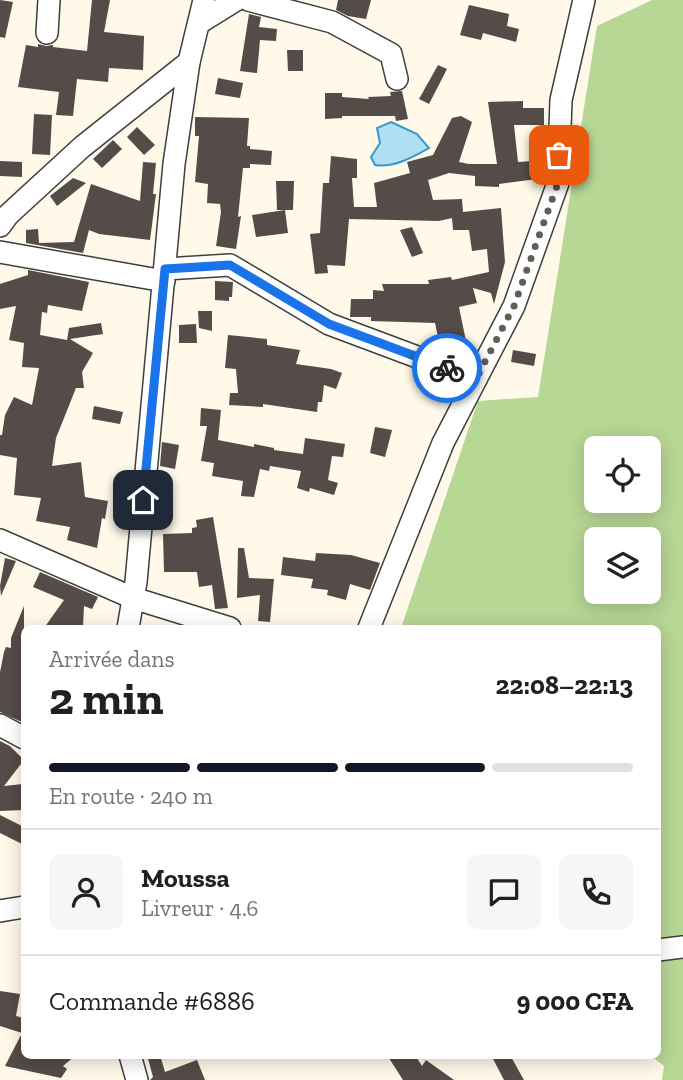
<!DOCTYPE html>
<html lang="fr">
<head>
<meta charset="utf-8">
<style>
  :root { --surface:#fff; --page:#f6f6f6; --text:#202124; --muted:#757577; --line:#e0e0e0; --accent:#111827 }
  body { margin:0; font-family:"Zilla Slab",serif; background:var(--page); color:var(--text); height:100vh; display:flex; flex-direction:column; font-size:26px; white-space:nowrap }
  * { box-sizing:border-box; margin:0 }
  p { font-size:23px; color:var(--muted) }
  .icon { flex:none; width:38px; height:38px; fill:none; stroke:currentColor; stroke-width:2; stroke-linecap:round; stroke-linejoin:round }
  .map { position:relative; flex:1; overflow:hidden }
  .side { position:absolute; left:21px; top:625px; width:640px; height:434px; display:flex; flex-direction:column; background:var(--surface); border-radius:10px; box-shadow:0 4px 18px #0003 }
  .side>* { flex:none }
  .buttons { position:absolute; left:584px; top:436px; display:grid; gap:14px }
  .buttons a { display:grid; place-items:center; width:77px; height:77px; border-radius:10px; background:var(--surface); box-shadow:0 4px 18px #0003; font-size:35px }
  .pin { position:absolute; display:grid; place-items:center; width:60px; height:60px; color:#fff; margin:-30px; border-radius:14px; box-shadow:0 4px 10px #0006 }
  .courier { position:absolute; display:grid; place-items:center; width:70px; height:70px; margin:-35px; border:5px solid #1a73e8; border-radius:50%; background:#fff; color:#222; box-shadow:0 2px 9px #0007 }
  .overview em { font-style:normal; font-weight:700 }
  .overview div { display:flex; flex-direction:column-reverse }
  .overview { display:flex; align-items:center; justify-content:space-between; height:119px; padding:0 28px }
  h1 { font-size:46px; font-weight:700; line-height:52px }
  .bar { display:grid; grid-template-columns:repeat(4,1fr); gap:10px 7px; align-content:center; height:84px; padding:0 28px }
  .bar i { height:9px; border-radius:5px; background:var(--line) }
  .bar .on { background:var(--accent) }
  .bar p { grid-column:span 4 }
  .line { display:flex; align-items:center; gap:18px; padding:0 28px; border-top:2px solid var(--line) }
  .line div { flex:1 }
  .round { display:grid; place-items:center; flex:none; width:74px; height:74px; border-radius:10px; background:var(--page) }
  .map>svg:first-child { display:block }
</style>
</head>
<body>
<div class="map">
<svg width="683" height="1080" viewBox="0 0 683 1080">
  <rect width="100%" height="100%" fill="#fff9ea"/>
  <path fill="#b7d795" fill-rule="evenodd" d="M652 0H683V1080H662L664 1066 650 1055H658V628H401L478 401 538 397 597 26ZM597 448H649V500H597ZM597 539H649V592H597Z"/>
  <path fill="#b0dff4" stroke="#3999c9" stroke-width="2" d="M391 122 417 134 429 148C413 157 394 168 375 165L371 157 380 143 377 128Z"/>
  <g fill="#534c48">
    <path d="M0 0 13 2 5 38 0 37Z"/>
    <path d="M92 0H110L104 32 144 36 143 70 109 68 108 82 77 79 73 116 56 115 59 92 18 87 26 45 38 47V44L46 46 53 45V47L87 51Z"/>
    <path d="M338 0H371L366 19 348 16 336 10Z"/>
    <path d="M469 5 509 14 507 26 519 29 516 42 483 33 481 40 460 35Z"/>
    <path d="M249 14 261 17 259 27 277 29 276 41 260 40 257 73 240 71Z"/>
    <path d="M287 50H303V71H288Z"/>
    <path d="M438 65 447 69 429 104 419 99Z"/>
    <path d="M218 78 243 83 240 98 215 94Z"/>
    <path d="M402 91 408 119 396 121 395 116H342V118L325 119V93H342V97L369 99 368 97 391 96 390 92Z"/>
    <path d="M523 101V108H544V125H514L518 162 534 161 537 179 499 184V187L475 186V176L449 173 428 180 433 200 462 199 463 212 501 208 505 262 494 304 491 293 473 288 477 303 459 307 466 341 440 347 435 323 371 321V317H350L351 299H373V290L384 291 382 284H429L428 280 451 277 452 280 489 272 487 249 472 251 469 230H453L452 218 439 221 349 219 345 266 327 265 328 273 315 274 310 234 320 233 323 183H329L331 156 357 159V178H352L354 207H377L374 183 410 173 407 162 433 155 452 118 461 116 472 122 459 162 469 164H497L488 102Z"/>
    <path d="M34 114 52 115 50 155 32 154Z"/>
    <path d="M195 117 249 118 247 146H250V149L272 151 271 165 250 164V168H243L238 217 241 216 236 249 216 246 221 212 220 204 207 203 208 184 195 182 199 136H195Z"/>
    <path d="M137 127 155 145 144 155 127 137Z"/>
    <path d="M113 140 122 149 102 168 93 159Z"/>
    <path d="M0 161 22 162V177L0 176Z"/>
    <path d="M143 162 156 163 153 194H156L150 240 99 234 89 230 83 253 26 243V230L38 229 39 243 74 242 91 184 140 201Z"/>
    <path d="M73 178 86 183 57 206 50 196Z"/>
    <path d="M276 181H294L293 210H277Z"/>
    <path d="M285 210 288 233 256 237 252 215Z"/>
    <path d="M412 227 423 253 412 257 400 230Z"/>
    <path d="M28 270 89 282 82 311 48 305 47 313 42 312 40 335 67 340 69 328 101 323 103 334 70 339 93 353 82 372 84 388H76L56 438 52 466 81 462 85 497 108 501 105 519 102 518 97 548 67 540 70 527 36 521 41 498 14 495 17 458 0 455V435H2L5 415 14 397 32 405 39 368 22 367 24 343 9 340 16 306 0 309V284L28 275Z"/>
    <path d="M215 281 233 282 232 297H229V301L215 300Z"/>
    <path d="M198 311H212V331L199 328Z"/>
    <path d="M196 324 197 343H179V325Z"/>
    <path d="M228 335 267 339V345L300 350 296 364 331 369 342 373 336 389 324 385 322 402H318L317 412 263 404V407L229 405 230 393H238L236 369 225 368Z"/>
    <path d="M513 350 536 354 534 366 511 362Z"/>
    <path d="M94 406 123 412 120 424 92 419Z"/>
    <path d="M201 408 221 410 218 440 254 447V444L274 448V450L303 454 305 438 345 444 343 457 332 456 328 480 338 483 334 495 310 488 309 492 297 488 301 471 270 466 269 471 260 469 254 497 241 496 243 481 212 476 214 463 201 461 207 426H200Z"/>
    <path d="M375 427 392 430 385 457 370 453Z"/>
    <path d="M162 442 179 445 175 469 160 466Z"/>
    <path d="M158 489 172 490 171 509 156 508Z"/>
    <path d="M213 517 228 608 215 609 212 585 199 587 197 572H164L163 534 192 533V528L197 527 196 520Z"/>
    <path d="M238 548H244L249 578 274 579 270 622 258 621 260 595 237 598Z"/>
    <path d="M316 553 351 555 380 563 370 590 350 584 346 600 327 595 328 590 311 588 313 579 281 575 283 557 315 561Z"/>
    <path d="M5 558 16 561 1 596 0 586Z"/>
    <path d="M40 572 98 597 92 609 84 606 83 628H44L64 600 33 587Z"/>
    <path d="M24 606V723L0 712V672L4 652 6 647 11 648V638Z"/>
    <path d="M0 741 10 746 24 760 4 786 23 784 24 810 0 811Z"/>
    <path d="M0 815 24 827V845L0 833Z"/>
    <path d="M0 991 20 994 16 1016 24 1018V1055H76L63 1066 67 1069 61 1078 5 1066 22 1033 0 1026Z"/>
    <path d="M147 1055H160L165 1072 197 1060 205 1080H150L153 1077Z"/>
    <path d="M387 1055H415L422 1066 426 1060 454 1080H403Z"/>
    <path d="M491 1055H510L524 1080H504Z"/>
  </g>
  <g fill="none" stroke-linecap="round" stroke-linejoin="round">
    <defs>
      <g id="minor">
        <path d="M248 0 332 22 391 54 397 79"/>
        <path d="M199 23 236 0"/>
        <path d="M47 33 49 0"/>
        <path d="M0 226 8 215 82 147 189 62"/>
        <path d="M0 252 164 281"/>
        <path d="M165 269 230 265 329 324 476 379"/>
        <path d="M0 540 133 598 230 628"/>
        <path d="M128 628 136 582 174 164 189 62 204 0"/>
        <path d="M369 628 443 443 514 306 558 183 561 100 584 0"/>
        <path d="M0 725 24 738"/>
        <path d="M0 911 24 907"/>
        <path d="M658 950 683 947"/>
        <path d="M130 1055 137 1080"/>
      </g>
    </defs>
    <use href="#minor" stroke="#3e3e3e" stroke-width="24"/>
    <use href="#minor" stroke="#fff" stroke-width="21"/>
  </g>
  <g fill="none" stroke-linecap="round" stroke-linejoin="round">
    <path stroke="#605e59" stroke-width="7" stroke-dasharray="0 12.6" d="M447 368 476 379 514 306 558 183 559 155"/>
    <path stroke="#1a73e8" stroke-width="9" d="M143 500 165 269 230 265 329 324 447 368"/>
  </g>
</svg>
<div class="buttons">
<a><svg class="icon" aria-label="locate" viewBox="0 0 24 24"><circle cx="12" cy="12" r="6"/><path d="M12 2v4M12 18v4M2 12h4M18 12h4"/></svg></a>
<a><svg class="icon" aria-label="layers" viewBox="0 0 24 24"><path d="M12 4l9 5-9 5-9-5zM3 14l9 5 9-5"/></svg></a>
</div>
<div class="pin" style="left:559px;top:155px;background:#ea580c"><svg class="icon" aria-label="bag" viewBox="0 0 24 24"><path d="M5 8h14l-1 12H6zM9 8a3 3 0 0 1 6 0"/></svg></div>
<div class="pin" style="left:143px;top:500px;background:#1f2937"><svg class="icon" aria-label="home" viewBox="0 0 24 24"><path d="M3 11l9-7 9 7M6 9v11h12V9"/></svg></div>
<div class="courier" style="left:447px;top:368px"><svg class="icon" aria-label="bike" viewBox="0 0 24 24"><circle cx="6" cy="16" r="4"/><circle cx="18" cy="16" r="4"/><path d="M6 16l4-8h5l3 8M10 8l3 8H6M13 5h3"/></svg></div>
<section class="side">
<div class="overview"><div><h1>2 min</h1><p>Arrivée dans</p></div><em>22:08–22:13</em></div>
<div class="bar"><i class="on"></i><i class="on"></i><i class="on"></i><i></i><p>En route · 240 m</p></div>
<div class="line" style="height:126px"><a class="round"><svg class="icon" aria-label="person" viewBox="0 0 24 24"><circle cx="12" cy="8" r="4"/><path d="M4 21q1-7 8-7t8 7"/></svg></a><div><b>Moussa</b><p>Livreur · 4.6</p></div><a class="round"><svg class="icon" aria-label="chat" viewBox="0 0 24 24"><path d="M4 5h16v11H9l-5 4z"/></svg></a><a class="round"><svg class="icon" aria-label="phone" viewBox="0 0 24 24"><path d="M5 4h4l2 5-3 2q2 4 5 5l2-3 5 2v4C11 20 4 13 5 4z"/></svg></a></div>
<div class="line" style="height:91px"><div>Commande #6886</div><b>9 000 CFA</b></div>
</section>
</div>
</body>
</html>
